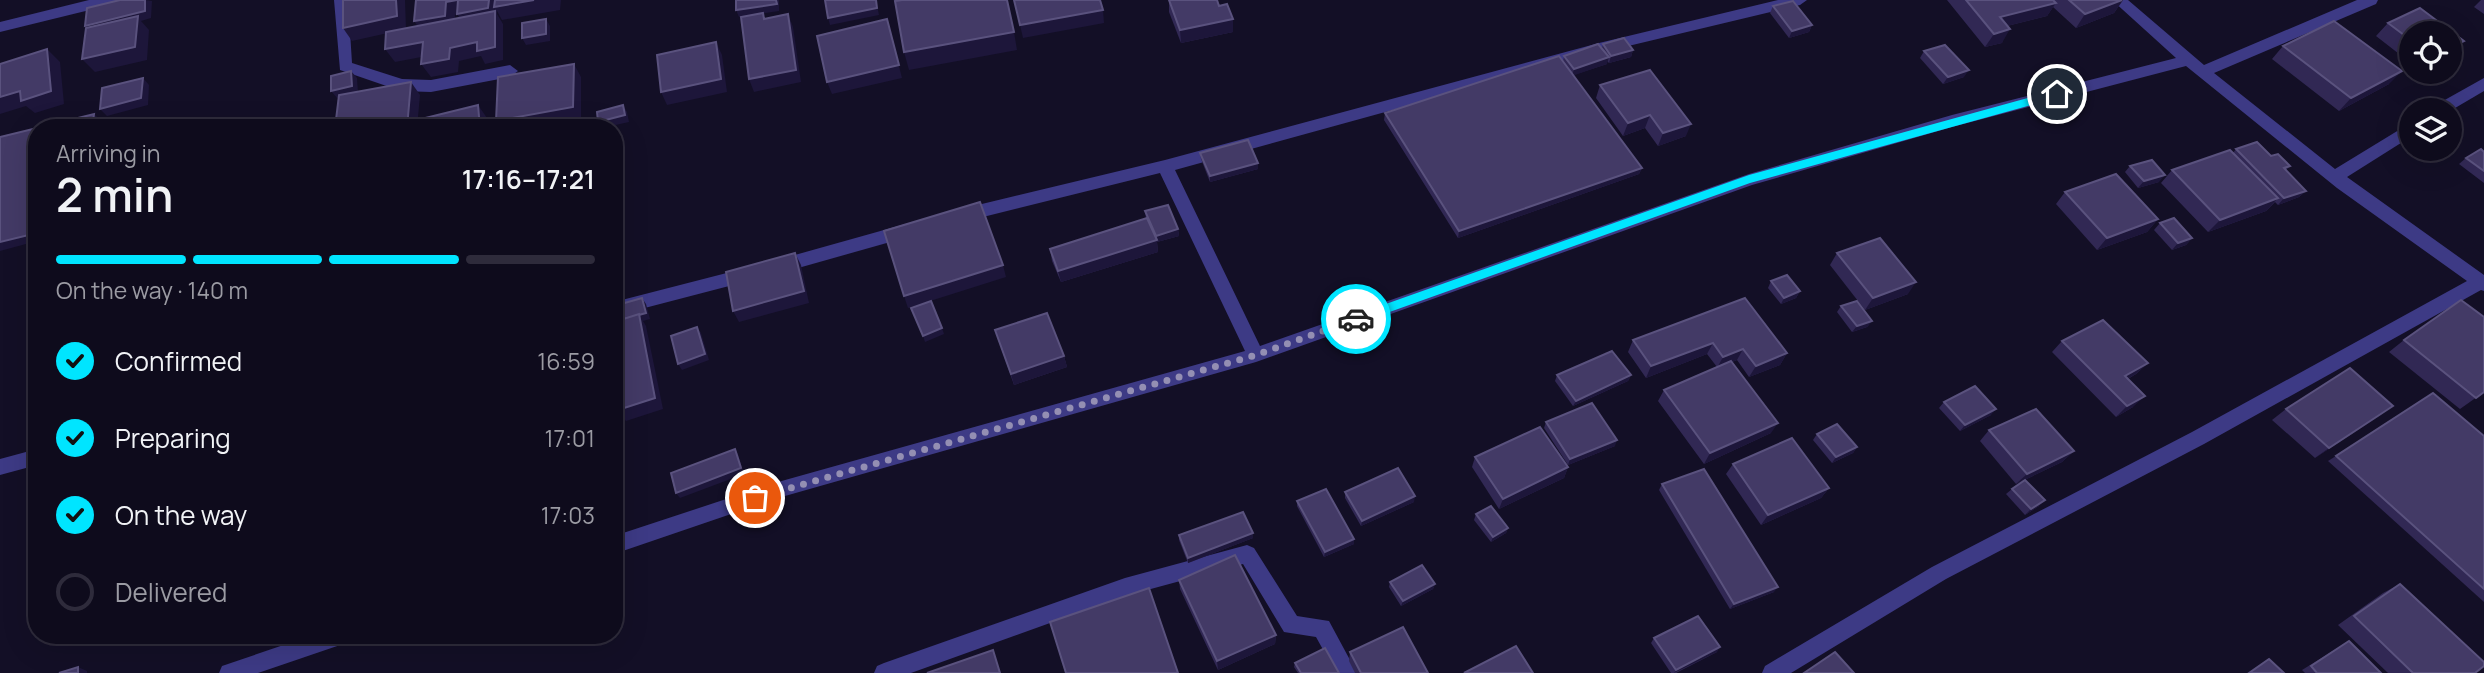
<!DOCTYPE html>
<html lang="en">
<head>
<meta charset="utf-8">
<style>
  :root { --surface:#0e0b1c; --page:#171425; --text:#f1f3f6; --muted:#9b9ba3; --line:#2e2b3b; --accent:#00e5ff }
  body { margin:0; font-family:Manrope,sans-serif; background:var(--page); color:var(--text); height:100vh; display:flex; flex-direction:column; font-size:26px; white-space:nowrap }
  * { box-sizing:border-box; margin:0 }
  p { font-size:23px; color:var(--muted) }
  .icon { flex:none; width:38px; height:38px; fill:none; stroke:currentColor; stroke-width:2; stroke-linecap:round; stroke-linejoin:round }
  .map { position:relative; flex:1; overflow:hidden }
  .side { position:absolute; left:28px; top:119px; width:595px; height:525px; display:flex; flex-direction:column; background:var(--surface); border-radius:28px; box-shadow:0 7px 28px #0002,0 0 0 2px var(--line) }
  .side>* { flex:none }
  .buttons { position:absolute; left:2399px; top:21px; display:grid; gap:14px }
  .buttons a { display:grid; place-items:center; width:63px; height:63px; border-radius:50%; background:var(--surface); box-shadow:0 7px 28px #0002,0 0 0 2px var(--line); font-size:35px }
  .pin { position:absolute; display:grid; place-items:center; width:60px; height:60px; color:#fff; margin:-30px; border:4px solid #fff; border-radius:50%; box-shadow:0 2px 7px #0007 }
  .courier { position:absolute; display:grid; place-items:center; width:70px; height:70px; margin:-35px; border:5px solid #00e5ff; border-radius:50%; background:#fff; color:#222; box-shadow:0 2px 9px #0007 }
  .head em { font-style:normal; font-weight:600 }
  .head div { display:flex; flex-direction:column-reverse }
  .head { display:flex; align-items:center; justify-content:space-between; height:119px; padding:0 28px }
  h1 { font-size:46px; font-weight:600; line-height:52px }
  .bar { display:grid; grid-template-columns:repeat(4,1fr); gap:10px 7px; align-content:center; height:84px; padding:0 28px }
  .bar i { height:9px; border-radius:5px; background:var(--line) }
  .bar .current { background:var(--accent) }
  .bar p { grid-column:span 4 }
  ol { padding:0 28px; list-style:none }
  li { display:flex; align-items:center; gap:21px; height:77px }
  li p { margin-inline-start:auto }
  li .icon { padding:7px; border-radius:50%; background:var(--accent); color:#111; stroke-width:4 }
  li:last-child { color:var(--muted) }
  li i { width:38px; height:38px; border:4px solid var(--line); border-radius:50% }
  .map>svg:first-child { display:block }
</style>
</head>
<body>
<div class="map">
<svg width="2484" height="673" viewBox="0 0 2484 673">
  <rect width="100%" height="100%" fill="#130f26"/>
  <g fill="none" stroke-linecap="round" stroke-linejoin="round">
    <g fill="#3d3a85" fill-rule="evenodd">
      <path d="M89 0H117L110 5 0 32V22Z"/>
      <path d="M334 0H348L352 63 402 79 431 80 510 65 518 71 510 77 431 92 401 91 340 70Z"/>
      <path d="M1778 0H1807L1800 5 1599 53 1175 170 1260 346 1749 174 1952 115 2176 58 2112 0H2128L2204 65 2357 0H2378L2376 4 2214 73 2335 169 2412 122V136L2347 177 2484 275V291L2481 290 2204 444 1946 579 1791 673H1762L1765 666 1932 567 2192 432 2467 281 2337 188 2186 66 1952 127 1752 185 1256 362 778 498 614 554V536L778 482 1245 351 1160 173 963 222 957 220 955 215 957 210 1165 160 1599 43Z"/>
      <path d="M2484 78V91L2450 111 2432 110 2434 106Z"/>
      <path d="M909 223 915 225 917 230 915 235 777 274 771 272 769 267 771 262 777 260Z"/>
      <path d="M750 267 756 269 758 274 756 279 614 316V302Z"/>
      <path d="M37 449V465L0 475V459Z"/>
      <path d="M1247 545 1254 548 1297 616 1329 621 1357 673H1336L1316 637 1284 632 1243 564 1125 596 911 673H874L877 666 884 663 1125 578Z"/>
      <path d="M313 635H352L349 642 258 673H219L222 666Z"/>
    </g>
  </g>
  <g fill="#312854">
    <path d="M1169 0 1219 6 1233 19V32L1181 43 1169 12Z"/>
    <path d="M1947 0H2123L2114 13 2076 28 2053 7 2047 16 2007 26 2002 43 1985 47Z"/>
    <path d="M2481 0H2484V14L2474 7Z"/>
    <path d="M1773 6 1812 25 1809 32 1789 38 1770 13Z"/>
    <path d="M2388 23 2464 41 2451 54 2412 33V64L2376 36Z"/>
    <path d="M1603 44 1633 50 1631 57 1609 63 1607 61V64L1573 75 1642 168 1639 174 1458 238 1384 120 1385 113 1563 61 1564 56 1602 48Z"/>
    <path d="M2283 46 2389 84 2339 111 2272 59Z"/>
    <path d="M1924 51 1964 77 1943 84 1920 58Z"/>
    <path d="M1600 85 1686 136 1658 146 1645 128 1623 136 1596 98Z"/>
    <path d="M2236 149 2271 156 2290 166 2286 170 2306 191 2299 197 2278 205 2275 202 2266 211 2208 232 2161 183 2172 170 2233 153Z"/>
    <path d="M2484 152V183L2459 164 2466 158Z"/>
    <path d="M1200 153 1258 163V169L1210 182 1201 159Z"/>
    <path d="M2130 166 2159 182 2138 188 2125 172Z"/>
    <path d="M2065 192 2158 219 2147 232 2097 250 2056 204Z"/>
    <path d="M1145 211 1178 229 1179 236 1157 242 1158 252 1061 282 1052 261 1050 249 1146 219Z"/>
    <path d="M2160 223 2192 238 2186 245 2172 250 2154 230Z"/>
    <path d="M1837 253 1908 294 1865 310 1830 265Z"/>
    <path d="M1771 281 1800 291 1796 298 1781 304 1768 288Z"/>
    <path d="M1745 298 1787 353 1780 365 1749 377 1737 360 1732 362 1771 433 1704 464 1658 401 1664 390 1717 367 1707 354 1646 378 1628 352 1633 340Z"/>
    <path d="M1841 306 1872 321 1867 327 1852 332 1837 312Z"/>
    <path d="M995 330 1064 356 1067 367 1014 385Z"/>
    <path d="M2404 340 2484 392 2460 409 2389 352Z"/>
    <path d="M2062 341 2148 363 2136 374 2128 379 2133 407 2116 417 2052 352Z"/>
    <path d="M1557 375H1631L1628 381 1573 406 1555 381Z"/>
    <path d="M1944 402 1991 415 1960 431 1939 408Z"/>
    <path d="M2393 406 2315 458 2272 420 2286 409Z"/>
    <path d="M1546 422 1615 446 1568 465 1544 428Z"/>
    <path d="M1989 430 2074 451 2062 462 2016 484 1980 441Z"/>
    <path d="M1817 434 1857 447 1853 453 1832 463 1813 440Z"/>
    <path d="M2484 436V602L2328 461 2336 456Z"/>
    <path d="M1475 457 1568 467 1564 478 1499 509 1472 467Z"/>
    <path d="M1733 464 1829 488 1821 498 1761 525 1726 474Z"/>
    <path d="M1662 484 1774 592 1730 609 1659 490Z"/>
    <path d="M2012 489 2039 506 2025 515 2006 494Z"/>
    <path d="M1345 492 1414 502 1361 526 1345 498Z"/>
    <path d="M1297 501 1354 544 1324 557 1297 506Z"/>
    <path d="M1476 514 1508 528 1506 533 1491 542 1474 520Z"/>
    <path d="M1253 533V538L1188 563 1179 540V535Z"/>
    <path d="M1179 580 1276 635 1275 644 1218 670 1180 589Z"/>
    <path d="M1390 582 1435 584 1433 589 1401 606 1389 587Z"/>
    <path d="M2400 584 2475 673H2388L2338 625 2383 593Z"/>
    <path d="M1654 638 1717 652 1676 673H1671L1651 643Z"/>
    <path d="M2349 641 2381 673H2305L2302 670Z"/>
    <path d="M1350 652 1428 673H1355L1349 661Z"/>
    <path d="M1295 663 1339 673H1298L1294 667Z"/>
  </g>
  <g fill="#1d163a">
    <path d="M145 0 152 1 151 18 141 21 149 30 147 60 95 72 82 59 91 33 85 26Z"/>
    <path d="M396 0H405L406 29 352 41 343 28Z"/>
    <path d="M458 0H561L560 10 502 20 497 11V14L503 24V60L485 64 481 56 459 61 458 72 431 77 421 64 450 48 465 27 457 14 455 15 454 29 423 34 414 21 446 2Z"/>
    <path d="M776 0H779V11L739 17 736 10Z"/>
    <path d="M876 0 879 15 830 25 828 18Z"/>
    <path d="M2123 0 2114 13 2076 28 2085 14Z"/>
    <path d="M2056 3 2047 16 1991 30 2000 17Z"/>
    <path d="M1103 10 1104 23 1023 38 1020 25Z"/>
    <path d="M788 14 793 27 801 82 754 92 749 79Z"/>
    <path d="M546 19 550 26V41L526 45 522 38Z"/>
    <path d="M887 19 902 78 832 94 827 82Z"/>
    <path d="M1233 19V32L1181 43 1180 30Z"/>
    <path d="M1812 25 1809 32 1789 38 1792 31Z"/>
    <path d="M2010 29 2002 43 1985 47 1994 34Z"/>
    <path d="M1014 32 1017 50 909 70 904 52Z"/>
    <path d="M2464 41 2450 55V48Z"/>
    <path d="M423 42 432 55 395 62 385 49Z"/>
    <path d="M716 42 722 55 727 92 667 105 661 92Z"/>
    <path d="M47 49 60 62 64 104 35 113 26 106 0 114V97Z"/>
    <path d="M1633 50 1631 57 1609 63 1611 56Z"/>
    <path d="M1609 57 1607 64 1572 76 1574 69Z"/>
    <path d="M574 64 581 77V120L538 128H500L496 121Z"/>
    <path d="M1969 70 1964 77 1943 84 1948 77Z"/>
    <path d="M351 71 357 78 358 93 337 98 331 91Z"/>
    <path d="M2402 71 2389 84 2339 111 2351 98Z"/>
    <path d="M143 78 149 85 148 105 107 116 100 109Z"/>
    <path d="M411 82 420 95 417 128H407Z"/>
    <path d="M478 105 487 118 488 128H480Z"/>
    <path d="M623 105 627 112 629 122 602 128 598 122Z"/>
    <path d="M94 114 101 121 100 128H92Z"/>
    <path d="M1650 115 1645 128 1623 136 1628 123Z"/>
    <path d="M1691 124 1686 136 1658 146 1663 133Z"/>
    <path d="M1258 163V169L1210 182V176Z"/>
    <path d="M1642 168 1639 174 1458 238 1459 231Z"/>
    <path d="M2165 175 2159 182 2138 188 2144 181Z"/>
    <path d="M2306 191 2299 197 2278 205 2284 198Z"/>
    <path d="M2278 198 2266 211 2208 232 2220 220Z"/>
    <path d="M2158 219 2147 232 2097 250 2107 238Z"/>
    <path d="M1178 229 1179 236 1157 242 1158 252 1061 282 1058 271 1155 236Z"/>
    <path d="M37 233V241L0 251V242Z"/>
    <path d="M2192 238 2186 245 2172 250 2178 243Z"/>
    <path d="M795 253 801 265 809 303 739 322 733 311Z"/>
    <path d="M1003 265 1006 277 908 308 904 296Z"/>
    <path d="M1916 282 1908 294 1865 310 1873 298Z"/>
    <path d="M1800 291 1796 298 1781 304 1784 298Z"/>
    <path d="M642 298 646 304 650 319 643 321 646 326 663 409 626 421 618 410Z"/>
    <path d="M1872 321 1867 327 1852 332 1857 326Z"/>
    <path d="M697 327 701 333 709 360 682 370 678 364Z"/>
    <path d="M942 328 944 334 925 342 923 336Z"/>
    <path d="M1713 343 1707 354 1646 378 1651 366Z"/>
    <path d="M1743 349 1737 360 1717 368 1723 357Z"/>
    <path d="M1787 353 1780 365 1749 377 1756 366Z"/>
    <path d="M1064 356 1067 367 1014 385 1011 374Z"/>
    <path d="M2148 363 2136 374 2113 387 2125 376Z"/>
    <path d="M1631 375 1628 381 1573 406 1576 401Z"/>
    <path d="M2145 396 2133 407 2116 417 2127 406Z"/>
    <path d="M2393 406 2378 417 2315 458 2329 448Z"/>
    <path d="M1996 409 1991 415 1960 431 1965 425Z"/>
    <path d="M1778 423 1771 433 1704 464 1710 453Z"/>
    <path d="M1617 440 1615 446 1568 465 1570 459Z"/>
    <path d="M1857 447 1853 453 1832 463 1836 457Z"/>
    <path d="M735 449 738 454 744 474 680 498 676 493Z"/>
    <path d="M2074 451 2062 462 2016 484 2027 474Z"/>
    <path d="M1568 467 1564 478 1499 509 1503 499Z"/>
    <path d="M1829 488 1821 498 1761 525 1768 515Z"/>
    <path d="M1415 496 1414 502 1361 526 1362 521Z"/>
    <path d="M2045 500 2039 506 2025 515 2031 509Z"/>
    <path d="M1508 528 1506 533 1491 542 1493 537Z"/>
    <path d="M1253 533V538L1188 563V558Z"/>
    <path d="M1354 539V544L1324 557 1325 552Z"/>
    <path d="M1435 584 1433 589 1401 606 1403 601Z"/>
    <path d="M1778 587 1774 592 1730 609 1734 604Z"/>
    <path d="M1276 635 1275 644 1218 670 1217 661Z"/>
    <path d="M1720 647 1717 652 1674 673 1676 670Z"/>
    <path d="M78 667 87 671V673H78Z"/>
  </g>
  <g fill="#433a66" stroke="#5a527e" stroke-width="2">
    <path d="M120 0H145V11L85 26 87 8Z"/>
    <path d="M343 0H396L397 16 343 28Z"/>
    <path d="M416 0H457L446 2 445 16 414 21Z"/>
    <path d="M458 0H489L488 8 457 14Z"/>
    <path d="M495 0H534L494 7Z"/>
    <path d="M736 0H776L777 4 736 10Z"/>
    <path d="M825 0H876L877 8 828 18Z"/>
    <path d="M902 0H1007L1014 32 904 52 895 1Z"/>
    <path d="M1014 0H1100L1103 10 1020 25Z"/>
    <path d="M1169 0H1217L1219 6 1227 4 1233 19 1180 30Z"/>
    <path d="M1966 0H2053L2056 3 2000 17 2010 29 1994 34Z"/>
    <path d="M2069 0H2122L2085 14Z"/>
    <path d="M1793 1 1812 25 1792 31 1773 6Z"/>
    <path d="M2420 8 2464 41 2450 48V33H2412V41L2388 23Z"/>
    <path d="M495 11V47L477 51V42L450 48 449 59 421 64 423 42 385 49 386 32Z"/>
    <path d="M763 13 764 19 788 14 796 70 749 79 741 17Z"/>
    <path d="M138 16 135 47 82 59 86 28Z"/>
    <path d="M546 19V34L522 38V23Z"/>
    <path d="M887 19 899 65 827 82 817 36Z"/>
    <path d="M2334 21 2402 71 2351 98 2283 46Z"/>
    <path d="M1624 38 1633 50 1611 56 1603 44Z"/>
    <path d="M716 42 721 79 661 92 657 55Z"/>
    <path d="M1598 44 1609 57 1574 69 1564 56Z"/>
    <path d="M1945 45 1969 70 1948 77 1924 51Z"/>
    <path d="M47 49 51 91 21 101 20 91 0 97V64Z"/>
    <path d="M1559 56 1642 168 1459 231 1385 113Z"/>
    <path d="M574 64 573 107 496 121 498 77Z"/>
    <path d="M1650 70 1691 124 1663 133 1650 115 1628 123 1600 85Z"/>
    <path d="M351 71 352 86 331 91V76Z"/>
    <path d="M143 78 141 98 100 109 102 88Z"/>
    <path d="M411 82 407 128H335L339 95Z"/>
    <path d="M478 105 480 128H418L417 120Z"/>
    <path d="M623 105 625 115 598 122 597 112Z"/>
    <path d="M94 114 92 128H37Z"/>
    <path d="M37 128V233L0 242V137Z"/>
    <path d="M1248 140 1258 163 1210 176 1200 153Z"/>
    <path d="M2257 142 2271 156 2278 154 2290 166 2284 168 2306 191 2284 198 2236 149Z"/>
    <path d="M2481 149 2484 152V171L2466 158Z"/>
    <path d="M2230 150 2278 198 2220 220 2172 170Z"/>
    <path d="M2152 160 2165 175 2144 181 2130 166Z"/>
    <path d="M2116 174 2158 219 2107 238 2065 192Z"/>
    <path d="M980 202 1003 265 904 296 884 231Z"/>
    <path d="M1168 205 1178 229 1156 236 1145 211Z"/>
    <path d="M1147 218 1157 240 1058 271 1050 249Z"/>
    <path d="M2174 218 2192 238 2178 243 2160 223Z"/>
    <path d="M1880 238 1916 282 1873 298 1837 253Z"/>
    <path d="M795 253 804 291 733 311 726 272Z"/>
    <path d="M1787 275 1800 291 1784 298 1771 281Z"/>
    <path d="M642 298 646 313 614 322V306Z"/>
    <path d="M1745 298 1787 353 1756 366 1743 349 1723 357 1713 343 1651 366 1633 340Z"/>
    <path d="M2461 300 2484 317V392L2476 398 2404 340Z"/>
    <path d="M931 301 942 328 923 336 911 308Z"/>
    <path d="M1857 301 1872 321 1857 326 1841 306Z"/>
    <path d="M1047 313 1064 356 1011 374 995 330Z"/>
    <path d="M639 314 655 398 618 410 614 390V322Z"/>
    <path d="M2103 320 2148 363 2125 376 2145 396 2127 406 2062 341Z"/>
    <path d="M697 327 705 354 678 364 671 336Z"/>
    <path d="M1612 351 1631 375 1576 401 1557 375Z"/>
    <path d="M1731 361 1778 423 1710 453 1664 390Z"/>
    <path d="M2350 368 2393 406 2329 448 2286 409Z"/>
    <path d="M1975 386 1996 409 1965 425 1944 402Z"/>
    <path d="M2433 393 2484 436V589L2336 456Z"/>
    <path d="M1592 403 1617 440 1570 459 1546 422Z"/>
    <path d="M2036 409 2074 451 2027 474 1989 430Z"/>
    <path d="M1837 424 1857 447 1836 457 1817 434Z"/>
    <path d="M1540 427 1568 467 1503 499 1475 457Z"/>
    <path d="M1792 438 1829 488 1768 515 1733 464Z"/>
    <path d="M735 449 741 468 676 493 671 473Z"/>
    <path d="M1398 468 1415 496 1362 521 1345 492Z"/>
    <path d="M1704 469 1778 587 1734 604 1662 484Z"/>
    <path d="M2025 480 2045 500 2031 509 2012 489Z"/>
    <path d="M1326 489 1354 539 1325 552 1297 501Z"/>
    <path d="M1491 506 1508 528 1493 537 1476 514Z"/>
    <path d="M1243 512 1253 533 1188 558 1179 535Z"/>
    <path d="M1235 555 1276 635 1217 661 1179 580Z"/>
    <path d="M1422 565 1435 584 1403 601 1390 582Z"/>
    <path d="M2400 584 2484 662V666L2475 673H2413L2354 616Z"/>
    <path d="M1149 588 1178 673H1066L1050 622Z"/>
    <path d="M1698 616 1720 647 1676 670 1654 638Z"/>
    <path d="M1403 627 1428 673H1361L1350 652Z"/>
    <path d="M2349 641 2381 673H2317L2311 666Z"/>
    <path d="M1516 646 1533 673H1464Z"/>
    <path d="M1325 648 1339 673H1301L1295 663Z"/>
    <path d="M993 650 1000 673H927Z"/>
    <path d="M1835 652 1854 673H1804Z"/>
    <path d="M2269 659 2284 673H2249Z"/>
    <path d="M78 667V673H59Z"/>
  </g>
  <path fill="#00e5ff" d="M2057 90 2062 94 2060 97 1750 183 1356 324 1351 319 1352 316 1749 175Z"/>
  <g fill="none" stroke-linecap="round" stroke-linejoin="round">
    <path stroke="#948fb3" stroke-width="7" stroke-dasharray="0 12.6" d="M755 498 1256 355 1356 319"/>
  </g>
</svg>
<div class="buttons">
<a><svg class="icon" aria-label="locate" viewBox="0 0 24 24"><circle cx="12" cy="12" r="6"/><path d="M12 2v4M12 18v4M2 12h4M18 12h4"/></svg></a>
<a><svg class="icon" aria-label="layers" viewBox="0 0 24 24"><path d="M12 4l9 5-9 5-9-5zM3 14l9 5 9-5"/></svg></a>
</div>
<div class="pin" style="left:755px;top:498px;background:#ea580c"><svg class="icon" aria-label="bag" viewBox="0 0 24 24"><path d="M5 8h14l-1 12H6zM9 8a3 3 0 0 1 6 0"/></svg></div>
<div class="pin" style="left:2057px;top:94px;background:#1f2937"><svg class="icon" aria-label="home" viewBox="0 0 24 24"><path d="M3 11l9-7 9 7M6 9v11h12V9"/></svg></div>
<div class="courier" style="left:1356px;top:319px"><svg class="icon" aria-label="car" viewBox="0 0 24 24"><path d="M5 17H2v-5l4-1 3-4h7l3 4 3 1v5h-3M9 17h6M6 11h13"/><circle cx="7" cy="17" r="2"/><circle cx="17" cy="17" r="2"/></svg></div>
<section class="side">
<div class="head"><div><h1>2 min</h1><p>Arriving in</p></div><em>17:16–17:21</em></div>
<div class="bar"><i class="current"></i><i class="current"></i><i class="current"></i><i></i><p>On the way · 140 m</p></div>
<ol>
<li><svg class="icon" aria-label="check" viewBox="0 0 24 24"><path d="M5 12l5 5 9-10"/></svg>Confirmed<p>16:59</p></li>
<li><svg class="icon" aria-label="check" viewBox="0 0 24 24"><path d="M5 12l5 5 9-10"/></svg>Preparing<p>17:01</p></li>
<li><svg class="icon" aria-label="check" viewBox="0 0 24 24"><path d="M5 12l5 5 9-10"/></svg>On the way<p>17:03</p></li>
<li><i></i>Delivered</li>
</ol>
</section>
</div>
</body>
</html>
